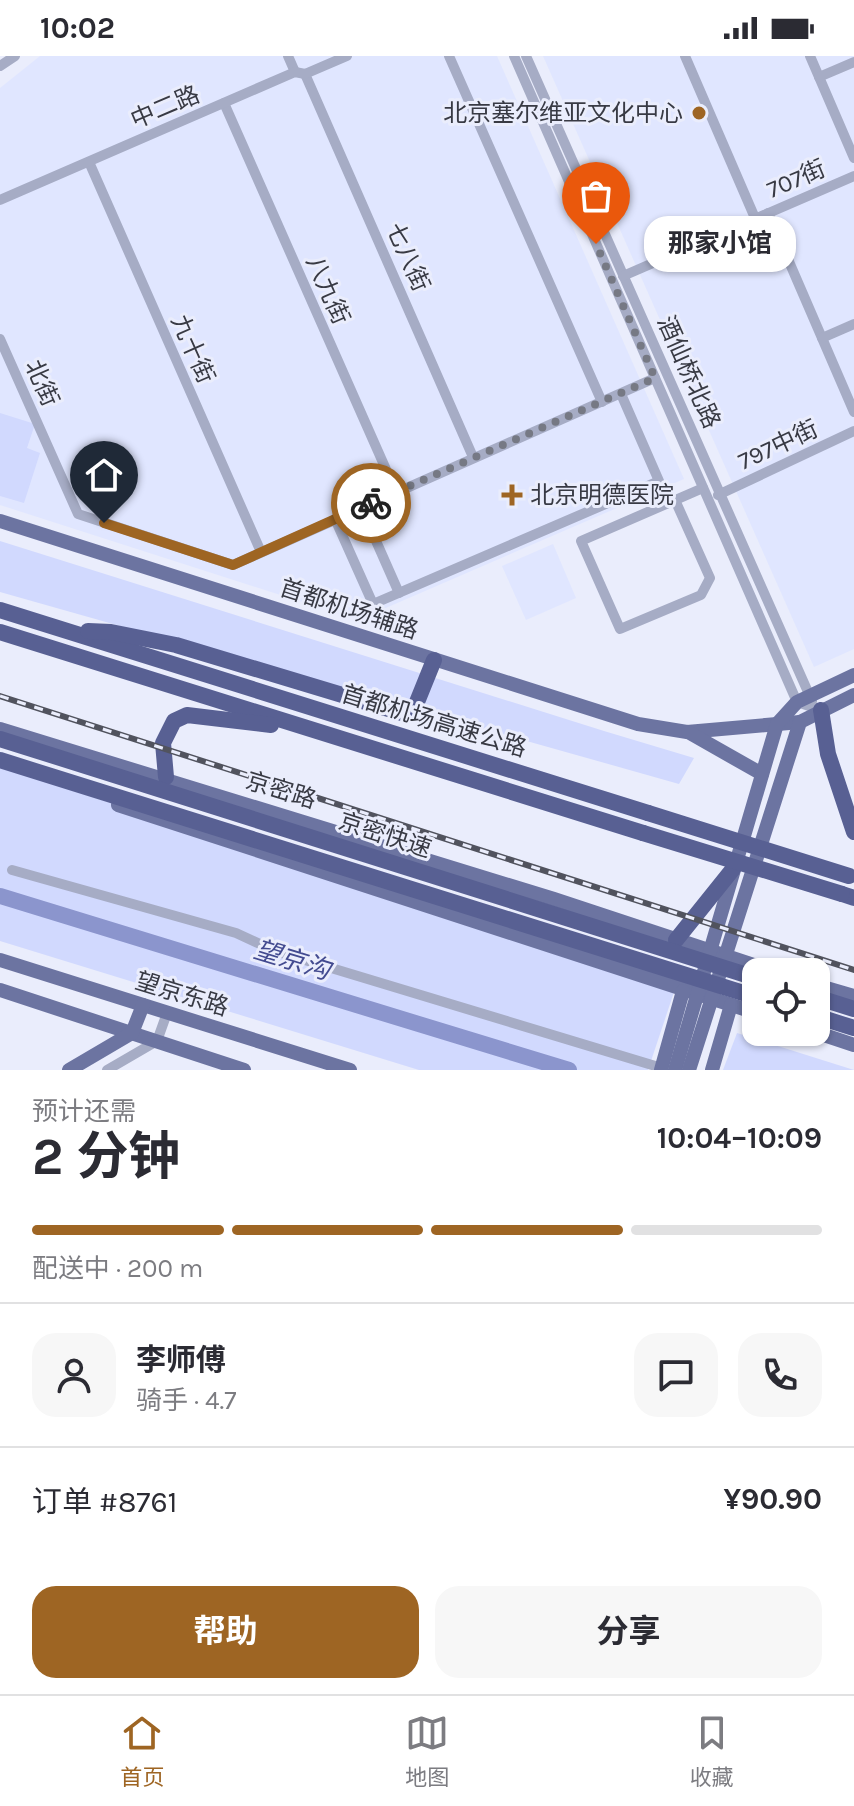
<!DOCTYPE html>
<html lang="zh">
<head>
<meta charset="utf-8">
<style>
  :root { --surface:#fff; --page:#f7f7f7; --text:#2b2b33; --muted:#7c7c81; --line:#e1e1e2; --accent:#9e6523 }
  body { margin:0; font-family:Karla,"Noto Sans SC",sans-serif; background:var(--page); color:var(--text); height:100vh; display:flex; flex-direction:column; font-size:30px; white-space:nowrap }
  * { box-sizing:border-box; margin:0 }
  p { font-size:26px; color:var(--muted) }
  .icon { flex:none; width:44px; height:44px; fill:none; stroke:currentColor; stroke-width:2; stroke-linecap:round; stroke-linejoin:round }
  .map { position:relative; height:1014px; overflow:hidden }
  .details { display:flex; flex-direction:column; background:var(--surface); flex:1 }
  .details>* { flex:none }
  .fabs { position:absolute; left:742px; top:902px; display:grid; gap:16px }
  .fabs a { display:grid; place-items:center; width:88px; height:88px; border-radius:16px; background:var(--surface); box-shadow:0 2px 6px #0004; font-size:40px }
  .pin { position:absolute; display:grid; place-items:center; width:68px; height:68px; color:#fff; margin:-82px -34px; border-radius:50% 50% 50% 0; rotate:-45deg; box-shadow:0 0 8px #0007 }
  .pin .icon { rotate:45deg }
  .courier { position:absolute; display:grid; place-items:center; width:80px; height:80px; margin:-40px; border:6px solid #9e6523; border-radius:50%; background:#fff; color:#222; box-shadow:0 2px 10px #0007 }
  .bubble { position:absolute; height:56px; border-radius:24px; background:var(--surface); box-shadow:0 2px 6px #0004; font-size:26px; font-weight:700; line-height:56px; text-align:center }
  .overview em { font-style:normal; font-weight:700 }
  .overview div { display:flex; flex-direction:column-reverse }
  .overview { display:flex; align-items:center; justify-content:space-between; height:136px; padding:0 32px }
  h1 { font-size:52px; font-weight:700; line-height:60px }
  .bar { display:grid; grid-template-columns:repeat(4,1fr); gap:12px 8px; align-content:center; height:96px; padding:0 32px }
  .bar i { height:10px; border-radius:6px; background:var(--line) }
  .bar .selected { background:var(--accent) }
  .bar p { grid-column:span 4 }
  .line { display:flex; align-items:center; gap:20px; padding:0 32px; border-top:2px solid var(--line) }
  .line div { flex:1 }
  .round { display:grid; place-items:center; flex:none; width:84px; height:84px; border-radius:24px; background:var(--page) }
  .button { display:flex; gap:16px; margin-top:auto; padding:16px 32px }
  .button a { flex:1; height:92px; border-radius:24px; background:var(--accent); color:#fff; font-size:32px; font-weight:700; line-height:92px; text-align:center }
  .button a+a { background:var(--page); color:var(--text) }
  .status { display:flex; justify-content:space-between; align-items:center; height:56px; padding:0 40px; background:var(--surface); direction:ltr }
  .status svg { height:22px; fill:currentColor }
  .tab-bar { display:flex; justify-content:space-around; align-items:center; height:112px; border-top:2px solid var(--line); background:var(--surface); font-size:22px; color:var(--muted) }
  .tab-bar a { display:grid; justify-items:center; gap:4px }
  .tab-bar .selected { color:var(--accent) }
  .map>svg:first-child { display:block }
</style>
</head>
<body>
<div class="status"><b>10:02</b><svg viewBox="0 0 49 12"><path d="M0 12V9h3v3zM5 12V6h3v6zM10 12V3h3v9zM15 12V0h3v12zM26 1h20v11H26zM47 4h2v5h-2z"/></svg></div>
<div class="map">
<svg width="854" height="1014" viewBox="0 0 854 1014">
  <rect width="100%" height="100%" fill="#eaedfc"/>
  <g fill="#e0e6ff">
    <path d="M40 0H497L684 423 358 564 0 449V32Z"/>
    <path d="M543 0H854V593L814 611Z"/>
    <path d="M553 488 576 542 526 564 502 510Z"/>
  </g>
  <g fill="#d1d9fe">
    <path d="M0 357 35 368 27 392 40 397 24 447 0 440Z"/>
    <path d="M0 485 604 675 694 702 679 728 0 536Z"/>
    <path d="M0 711 676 930 648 1014H419L0 885Z"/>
    <path d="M737 977 854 1014H723Z"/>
  </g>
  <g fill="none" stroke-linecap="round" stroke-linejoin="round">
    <path stroke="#8b95cd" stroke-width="16" d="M0 840 569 1014"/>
    <g stroke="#a6acc5" stroke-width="10">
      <path d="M288 0 295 16"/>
      <path d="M449 0 602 346"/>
      <path d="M514 0 797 646 821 654"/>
      <path d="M526 0 812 645"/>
      <path d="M685 0 755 162"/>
      <path d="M810 0 854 102"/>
      <path d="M0 10 15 0"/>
      <path d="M305 18 473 401"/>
      <path d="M819 21 854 6"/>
      <path d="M224 47 396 436"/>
      <path d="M89 106 261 496"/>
      <path d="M0 144 295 16 305 18 347 0"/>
      <path d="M768 157 854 356"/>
      <path d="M623 220 854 120"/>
      <path d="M822 282 854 268"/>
      <path d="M0 283 78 458 233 509 655 322"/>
      <path d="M718 439 854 375"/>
      <path d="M675 444 710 522 701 539 620 573 581 485 703 432"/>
      <path d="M361 451 399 537"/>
      <path d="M335 463 373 548 659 425 621 338"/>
      <path d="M12 814 236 877 275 895 662 1012"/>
      <path d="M107 1014 157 985 167 957"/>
    </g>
    <g stroke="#6c74a1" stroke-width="14">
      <path d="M0 465 638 668 687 676 800 666"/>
      <path d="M0 673 554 843 775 916"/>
      <path d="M688 676 762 718"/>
      <path d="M118 749 756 957"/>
      <path d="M0 904 350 1014"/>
      <path d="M816 929 854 940"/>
      <path d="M0 934 244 1014"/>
      <path d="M815 976 854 989"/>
      <path d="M69 1014 132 977 143 949"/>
      <path d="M661 1014 683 935"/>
      <path d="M675 1014 777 668 797 646 854 619"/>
      <path d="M689 1014 800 666 854 639"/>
      <path d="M712 1014 731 949"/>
    </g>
    <g stroke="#586093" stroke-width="16">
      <path d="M0 554 648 757"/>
      <path d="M88 575 111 576 176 589 402 657 415 651 434 604"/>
      <path d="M0 576 643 777"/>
      <path d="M821 654 828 698 854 776"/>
      <path d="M166 721 163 687 174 665 187 659 271 669"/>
      <path d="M842 838 854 842"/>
      <path d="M676 884 733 813"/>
      <path d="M816 941 854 953"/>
      <path d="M816 960 854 972"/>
    </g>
    <defs>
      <path id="rail" d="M0 640 854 914"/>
    </defs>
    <use href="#rail" stroke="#51535e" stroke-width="6"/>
    <use href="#rail" stroke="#eaedfc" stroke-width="3" stroke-dasharray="9" stroke-linecap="butt"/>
    <g stroke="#586093" stroke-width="16">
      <path d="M0 683 756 922"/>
      <path d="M0 704 756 941"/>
      <path d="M648 757 849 820"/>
      <path d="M643 777 842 838"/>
    </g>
  </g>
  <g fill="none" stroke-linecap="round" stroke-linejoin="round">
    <path stroke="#767984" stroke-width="8" stroke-dasharray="0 14.4" d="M371 447 655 322 596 188"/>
    <path stroke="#9e6523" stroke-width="10" d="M104 467 233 509 371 447"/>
  </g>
  <g fill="#9e6523" stroke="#eaedfc" stroke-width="3">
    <circle cx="699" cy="57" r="8"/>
    <path d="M508 427h8v8h8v8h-8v8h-8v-8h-8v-8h8z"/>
  </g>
  <g text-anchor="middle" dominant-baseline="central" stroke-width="6" stroke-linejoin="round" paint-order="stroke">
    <g font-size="24" fill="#383a44" stroke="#eaedfc">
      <text transform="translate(165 51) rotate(-23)">中二路</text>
      <text transform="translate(796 123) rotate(-23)">707街</text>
      <text transform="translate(408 201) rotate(66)">七八街</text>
      <text transform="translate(328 234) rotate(66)">八九街</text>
      <text transform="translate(193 293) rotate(66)">九十街</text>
      <text transform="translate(689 316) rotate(66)">酒仙桥北路</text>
      <text transform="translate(42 327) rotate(66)">北街</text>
      <text transform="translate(778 389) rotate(-25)">797中街</text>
      <text transform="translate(349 553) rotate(18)">首都机场辅路</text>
      <text transform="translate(434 665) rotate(17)">首都机场高速公路</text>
      <text transform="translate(281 734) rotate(17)">京密路</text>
      <text transform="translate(385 779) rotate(18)">京密快速</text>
      <text transform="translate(182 938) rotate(17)">望京东路</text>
    </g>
    <g font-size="24" fill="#383a44" stroke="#eaedfc" text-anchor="end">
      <text x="683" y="57">北京塞尔维亚文化中心</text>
      <text x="530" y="439" text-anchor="start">北京明德医院</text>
    </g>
    <g font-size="26" font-style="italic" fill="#434b90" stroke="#eaedfc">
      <text transform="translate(292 904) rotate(17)">望京沟</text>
    </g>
  </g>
</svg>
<div class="fabs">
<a><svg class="icon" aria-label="locate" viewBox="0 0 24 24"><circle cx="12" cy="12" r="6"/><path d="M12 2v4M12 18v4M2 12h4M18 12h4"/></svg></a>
</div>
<div class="pin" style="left:596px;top:188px;background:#ea580c"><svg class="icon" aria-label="bag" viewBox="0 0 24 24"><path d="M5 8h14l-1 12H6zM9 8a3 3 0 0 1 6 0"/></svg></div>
<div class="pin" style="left:104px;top:467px;background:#1f2937"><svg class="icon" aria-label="home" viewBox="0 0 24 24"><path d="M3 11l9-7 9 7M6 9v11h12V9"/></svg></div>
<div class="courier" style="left:371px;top:447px"><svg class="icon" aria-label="bike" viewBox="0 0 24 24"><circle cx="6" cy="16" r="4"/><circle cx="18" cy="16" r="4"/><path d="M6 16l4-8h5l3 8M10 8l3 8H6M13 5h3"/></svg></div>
<div class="bubble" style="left:644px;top:160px;width:152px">那家小馆</div>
</div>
<section class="details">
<div class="overview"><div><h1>2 分钟</h1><p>预计还需</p></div><em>10:04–10:09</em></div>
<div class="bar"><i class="selected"></i><i class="selected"></i><i class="selected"></i><i></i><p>配送中 · 200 m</p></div>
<div class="line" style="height:144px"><a class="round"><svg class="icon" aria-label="person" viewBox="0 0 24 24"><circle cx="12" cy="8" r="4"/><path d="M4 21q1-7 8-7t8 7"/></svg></a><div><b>李师傅</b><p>骑手 · 4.7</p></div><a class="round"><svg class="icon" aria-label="chat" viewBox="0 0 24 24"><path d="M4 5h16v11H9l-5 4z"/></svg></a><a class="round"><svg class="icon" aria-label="phone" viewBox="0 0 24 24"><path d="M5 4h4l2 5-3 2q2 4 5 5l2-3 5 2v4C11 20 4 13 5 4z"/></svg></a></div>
<div class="line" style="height:104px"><div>订单 #8761</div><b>¥90.90</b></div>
<div class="button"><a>帮助</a><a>分享</a></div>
</section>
<nav class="tab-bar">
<a class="selected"><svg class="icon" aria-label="home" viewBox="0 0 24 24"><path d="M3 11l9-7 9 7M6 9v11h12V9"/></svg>首页</a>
<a><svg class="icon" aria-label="map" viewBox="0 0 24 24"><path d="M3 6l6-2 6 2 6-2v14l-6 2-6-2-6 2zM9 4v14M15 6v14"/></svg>地图</a>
<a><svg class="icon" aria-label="saved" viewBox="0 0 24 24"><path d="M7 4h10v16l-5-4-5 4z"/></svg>收藏</a>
</nav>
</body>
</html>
